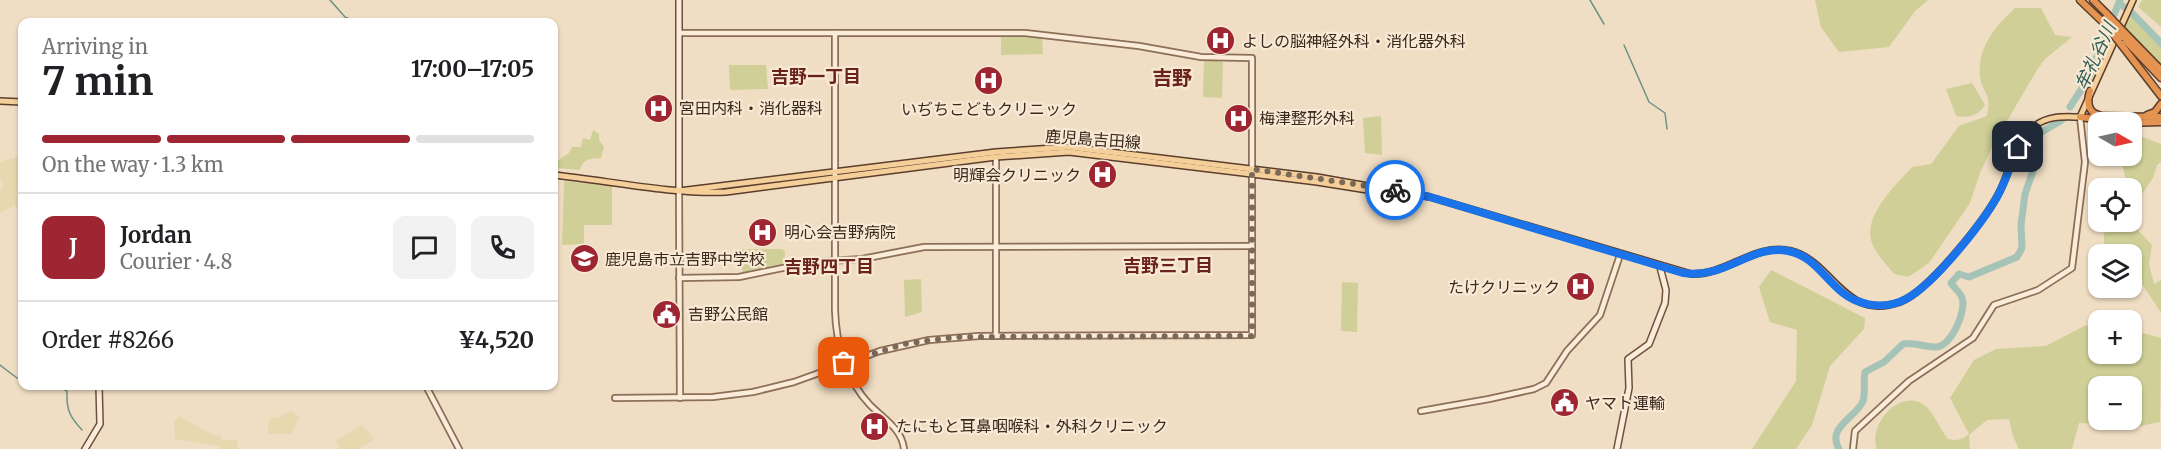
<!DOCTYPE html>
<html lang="en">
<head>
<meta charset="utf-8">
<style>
  :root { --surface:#fff; --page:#f2f2f2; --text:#202124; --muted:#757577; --line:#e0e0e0; --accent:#9e2633 }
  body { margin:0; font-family:Merriweather,"Noto Sans JP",serif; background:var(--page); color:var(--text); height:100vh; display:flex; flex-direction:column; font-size:22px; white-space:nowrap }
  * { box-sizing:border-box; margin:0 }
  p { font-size:20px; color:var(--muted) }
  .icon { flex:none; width:33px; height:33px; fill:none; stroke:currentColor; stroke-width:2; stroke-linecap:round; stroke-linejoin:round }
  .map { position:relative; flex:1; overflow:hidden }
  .drawer { position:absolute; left:18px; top:18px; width:540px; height:372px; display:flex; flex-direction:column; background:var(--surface); border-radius:12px; box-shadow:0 2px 4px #0004 }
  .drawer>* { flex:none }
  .needle { width:39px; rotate:99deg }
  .buttons { position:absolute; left:2088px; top:112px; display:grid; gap:12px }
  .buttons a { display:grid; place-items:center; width:54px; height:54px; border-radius:12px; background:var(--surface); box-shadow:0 2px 4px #0004; font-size:30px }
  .pin { position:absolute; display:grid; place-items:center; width:51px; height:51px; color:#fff; margin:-26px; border-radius:12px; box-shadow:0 3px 9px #0006 }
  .courier { position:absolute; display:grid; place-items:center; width:60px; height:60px; margin:-30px; border:4px solid #1a73e8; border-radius:50%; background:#fff; color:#222; box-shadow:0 2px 8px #0007 }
  .headline em { font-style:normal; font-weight:700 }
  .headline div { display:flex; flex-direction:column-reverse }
  .headline { display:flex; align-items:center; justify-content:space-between; height:102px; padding:0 24px }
  h1 { font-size:39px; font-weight:700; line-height:45px }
  .bar { display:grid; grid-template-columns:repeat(4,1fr); gap:9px 6px; align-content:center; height:72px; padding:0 24px }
  .bar i { height:8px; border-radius:4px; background:var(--line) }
  .bar .selected { background:var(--accent) }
  .bar p { grid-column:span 4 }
  .line { display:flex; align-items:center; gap:15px; padding:0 24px; border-top:2px solid var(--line) }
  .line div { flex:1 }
  .round { display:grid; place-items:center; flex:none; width:63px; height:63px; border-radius:12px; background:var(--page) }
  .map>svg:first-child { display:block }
</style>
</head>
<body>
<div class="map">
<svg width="2161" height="449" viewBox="0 0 2161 449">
  <rect width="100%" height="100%" fill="#f0dec4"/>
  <g fill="#e7d8b0">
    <path d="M20 156 22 181 16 189 22 194V205L17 208 15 205 0 213V190L4 187 0 177V162Z"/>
    <path d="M292 411 299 417 292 434H267L270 418H281L282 415Z"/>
    <path d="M179 416 213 435 221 436V440H237L238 449H220V446L175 439 174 423Z"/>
    <path d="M362 425 375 439 358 449H339L336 440Z"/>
  </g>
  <g fill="#cfcf97" fill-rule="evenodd">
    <path d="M1815 0H1928L1915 11 1889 47 1839 52 1821 27Z"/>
    <path d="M2142 0H2161V27L2138 7Z"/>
    <path d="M2015 8H2041L2055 35 2072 37 2045 59 2037 70 1993 145 1980 173 1970 203 1929 263 1908 277 1894 274C1887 265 1876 254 1872 243 1862 216 1896 185 1912 167L1931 164 1959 126 1987 116C1992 90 1982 95 1980 76 1977 47 1996 26 2015 8Z"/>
    <path d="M2131 14 2161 46V65L2124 27Z"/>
    <path d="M1001 36H1042L1043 54 1001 55Z"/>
    <path d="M1204 59 1223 62 1222 98 1203 97Z"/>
    <path d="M729 65H766L768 89 730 90Z"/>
    <path d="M1972 83 1985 105C1978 116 1969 118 1956 116L1946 89Z"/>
    <path d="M1381 116 1382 155 1365 153 1363 118Z"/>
    <path d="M593 130 599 134V140L604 147 601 158C590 159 584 158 580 170L557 168V161L569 153 572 147H581L583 138 590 140Z"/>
    <path d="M2135 134 2161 144V162L2157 165 2153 178 2142 194 2134 195 2132 189H2128L2120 156H2132V136Z"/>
    <path d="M564 181 612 186V225H584V244L562 245Z"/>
    <path d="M2112 222 2131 223 2152 245 2149 264 2154 284 2161 280V313C2150 293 2132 276 2132 255H2117L2104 245V234Z"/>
    <path d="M742 249H782L785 251V264L742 274Z"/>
    <path d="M1771 270 1865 318 1864 329 1830 366 1812 425 1796 449H1752L1796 381 1797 330 1770 322 1759 287Z"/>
    <path d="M921 279 922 312 905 317 904 280Z"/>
    <path d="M1342 282 1358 283 1357 332 1341 331Z"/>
    <path d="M2098 324V354H2132V330L2161 338 2160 422 2136 427 2079 423 2072 449H2019L2013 436 2009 419 1987 420 1969 435 1970 449H1877C1868 427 1895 393 1919 402 1932 407 1939 428 1948 439 1957 441 1962 440 1969 434L1950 398 1974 360 1996 349 2046 346 2084 326ZM2098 387H2132V420H2098Z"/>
  </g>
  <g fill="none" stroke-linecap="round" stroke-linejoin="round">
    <g stroke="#6c9285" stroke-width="1.5">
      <path d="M330 0 345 17 356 22"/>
      <path d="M1590 0 1604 24"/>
      <path d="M1624 45 1649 102 1665 113 1667 129"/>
      <path d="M0 365 17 378H22"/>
      <path d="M56 386 67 391C66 410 70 417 82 430"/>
    </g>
    <g stroke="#a6c3b7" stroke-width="7">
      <path d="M2119 3 2132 13 2161 43"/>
      <path d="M2070 107 2088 79 2120 0"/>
      <path d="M1839 449C1826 427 1856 418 1863 401 1866 392 1863 381 1865 372L1884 362 1903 344C1915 342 1924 347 1935 347 1951 348 1967 310 1962 298 1961 293 1954 288 1951 283L1959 274 1969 277 2017 257 2022 248 2021 225 2025 194 2034 168 2032 159 2022 152 2030 139 2062 120"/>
    </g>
    <defs>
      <g id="tertiary">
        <path d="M835 33V310C836 344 846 380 870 405 883 418 902 429 904 449"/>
        <path d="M996 157V336"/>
        <path d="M679 191 680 398"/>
        <path d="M679 278 739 277 812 262 862 259 924 247 1252 246"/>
        <path d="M426 386 459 449"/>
        <path d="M615 398 713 397 753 392 794 382 880 351 929 340 979 336 1252 335V58L1201 57 1139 46 1025 33H679"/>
        <path d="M1421 411 1489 399 1534 389 1546 383 1567 351 1600 315 1620 255"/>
        <path d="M1853 449 1855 431 1909 381 1973 338 1994 305 2038 290 2072 268 2085 162 2080 117"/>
      </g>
      <g id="secondary">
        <path d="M679 0V191"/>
        <path d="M85 449 100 424 99 386"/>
        <path d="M1617 449 1629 388 1628 359 1649 344 1665 303 1666 290 1660 267"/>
      </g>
      <g id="primary">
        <path d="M0 101 22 102"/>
        <path d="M554 175C611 181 668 194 726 192L996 157 1069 152 1317 182 1418 198"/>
        <path d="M679 191 996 152 1069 147 1317 177 1430 197 1691 274C1726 276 1755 242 1791 251 1834 262 1843 322 1900 302 1929 291 1986 219 2000 191 2011 169 2014 140 2036 125 2050 115 2065 117 2080 117L2133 0"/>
      </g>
      <g id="motorway">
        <path d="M2080 0 2104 23"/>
        <path d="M2093 0 2107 14"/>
        <path d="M2124 32 2161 70"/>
        <path d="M2122 37 2161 78"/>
        <path d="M2120 43 2161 96"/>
        <path d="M2090 91C2087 101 2087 112 2099 115"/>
        <path d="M2147 115 2155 112 2161 104"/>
        <path d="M2093 116 2161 117"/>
        <path d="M2080 117 2125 123 2161 122"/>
      </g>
    </defs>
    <use href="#tertiary" stroke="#8c6f59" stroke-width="8"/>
    <use href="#secondary" stroke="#6e503c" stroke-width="8"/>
    <use href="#primary" stroke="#5a3d2d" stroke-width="8"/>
    <use href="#motorway" stroke="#5a3d2d" stroke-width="9"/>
    <use href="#tertiary" stroke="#faecd8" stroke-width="4.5"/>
    <use href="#secondary" stroke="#faecd8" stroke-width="5"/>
    <use href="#primary" stroke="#f5cf9a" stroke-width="5"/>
    <use href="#motorway" stroke="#e49350" stroke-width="6"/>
    <defs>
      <g id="motorway-bridge">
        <path d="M2107 14 2124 32"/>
        <path d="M2105 19 2122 37"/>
        <path d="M2104 23 2120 43"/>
      </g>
    </defs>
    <use href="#motorway-bridge" stroke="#5a3d2d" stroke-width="9" stroke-linecap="butt"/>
    <use href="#motorway-bridge" stroke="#e49350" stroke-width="6"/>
  </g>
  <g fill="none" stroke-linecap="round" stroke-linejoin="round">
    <path stroke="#7a6858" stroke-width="6" stroke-dasharray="0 10.8" d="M844 363 904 344 956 337 1252 336V169L1395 190"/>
    <path stroke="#1a73e8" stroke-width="8" d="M1395 190 1430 197 1683 273C1728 279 1750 244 1788 251 1818 256 1830 291 1857 301 1873 307 1891 307 1906 299 1934 284 1981 225 1997 197 2006 181 2011 164 2018 147"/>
  </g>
  <defs>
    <symbol id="hospital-disc" viewBox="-11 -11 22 22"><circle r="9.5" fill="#9e2633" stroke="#f7e9d4"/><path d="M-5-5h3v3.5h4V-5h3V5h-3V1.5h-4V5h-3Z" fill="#fff"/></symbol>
    <symbol id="school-disc" viewBox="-11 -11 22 22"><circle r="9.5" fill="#9e2633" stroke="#f7e9d4"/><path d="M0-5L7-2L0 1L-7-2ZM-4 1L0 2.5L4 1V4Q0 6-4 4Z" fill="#fff"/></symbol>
    <symbol id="civic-disc" viewBox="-11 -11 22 22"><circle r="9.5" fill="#9e2633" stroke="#f7e9d4"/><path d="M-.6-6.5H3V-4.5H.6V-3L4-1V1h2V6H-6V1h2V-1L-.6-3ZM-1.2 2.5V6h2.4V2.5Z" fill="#fff"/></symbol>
  </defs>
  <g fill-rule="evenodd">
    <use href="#hospital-disc" x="1204" y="24" width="33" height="33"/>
    <use href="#hospital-disc" x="972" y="64" width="33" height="33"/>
    <use href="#hospital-disc" x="642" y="92" width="33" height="33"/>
    <use href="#hospital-disc" x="1222" y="102" width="33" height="33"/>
    <use href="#hospital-disc" x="1086" y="158" width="33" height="33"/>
    <use href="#hospital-disc" x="746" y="216" width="33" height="33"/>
    <use href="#school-disc" x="568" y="242" width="33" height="33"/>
    <use href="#hospital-disc" x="1564" y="270" width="33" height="33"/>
    <use href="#civic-disc" x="650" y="298" width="33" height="33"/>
    <use href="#civic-disc" x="1548" y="386" width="33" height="33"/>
    <use href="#hospital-disc" x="858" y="410" width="33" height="33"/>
  </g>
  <g text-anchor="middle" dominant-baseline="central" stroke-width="4.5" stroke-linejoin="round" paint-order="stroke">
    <g font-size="16" fill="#3b291e" stroke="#f7e9d4" text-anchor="start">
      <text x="1242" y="41">よしの脳神経外科・消化器外科</text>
      <text x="679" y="108">宮田内科・消化器科</text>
      <text x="989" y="109" text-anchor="middle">いぢちこどもクリニック</text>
      <text x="1259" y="118">梅津整形外科</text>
      <text x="1081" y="175" text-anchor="end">明輝会クリニック</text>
      <text x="784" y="232">明心会吉野病院</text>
      <text x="605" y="259">鹿児島市立吉野中学校</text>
      <text x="1560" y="287" text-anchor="end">たけクリニック</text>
      <text x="688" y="314">吉野公民館</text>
      <text x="1585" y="403">ヤマト運輸</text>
      <text x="896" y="426">たにもと耳鼻咽喉科・外科クリニック</text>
    </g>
    <g font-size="16" fill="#3b291e" stroke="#f7e9d4">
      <text transform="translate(1093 139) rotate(4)">鹿児島吉田線</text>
    </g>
    <g font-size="18" font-style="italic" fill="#2c5c54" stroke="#f7e9d4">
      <text transform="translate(2095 56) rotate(-65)">牟礼谷川</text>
    </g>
    <g font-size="18" font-weight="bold" fill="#6a231b" stroke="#f7e9d4">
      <text x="816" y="76">吉野一丁目</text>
      <text x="1168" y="265">吉野三丁目</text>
      <text x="829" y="266">吉野四丁目</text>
    </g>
    <g font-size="20" font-weight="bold" fill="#6a231b" stroke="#f7e9d4">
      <text x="1172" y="77">吉野</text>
    </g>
  </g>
</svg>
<div class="buttons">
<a><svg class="needle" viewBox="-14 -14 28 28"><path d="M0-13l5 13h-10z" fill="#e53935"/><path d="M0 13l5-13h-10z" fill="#757577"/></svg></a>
<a><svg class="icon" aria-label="locate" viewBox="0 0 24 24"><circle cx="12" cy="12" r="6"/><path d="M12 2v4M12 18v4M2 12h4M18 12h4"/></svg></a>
<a><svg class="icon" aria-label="layers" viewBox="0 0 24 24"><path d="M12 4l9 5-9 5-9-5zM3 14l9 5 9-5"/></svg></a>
<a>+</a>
<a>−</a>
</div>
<div class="pin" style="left:844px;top:363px;background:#ea580c"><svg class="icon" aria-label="bag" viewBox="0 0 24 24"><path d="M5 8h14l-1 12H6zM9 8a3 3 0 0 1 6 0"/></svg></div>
<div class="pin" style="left:2018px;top:147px;background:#1f2937"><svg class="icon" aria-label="home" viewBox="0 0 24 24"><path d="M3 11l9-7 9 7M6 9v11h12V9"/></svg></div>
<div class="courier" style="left:1395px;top:190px"><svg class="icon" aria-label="bike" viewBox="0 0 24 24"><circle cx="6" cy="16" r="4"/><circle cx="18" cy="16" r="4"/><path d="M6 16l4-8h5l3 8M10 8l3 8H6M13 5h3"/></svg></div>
<section class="drawer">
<div class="headline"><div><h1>7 min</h1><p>Arriving in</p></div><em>17:00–17:05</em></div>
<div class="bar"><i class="selected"></i><i class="selected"></i><i class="selected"></i><i></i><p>On the way · 1.3 km</p></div>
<div class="line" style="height:108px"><b class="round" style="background:var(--accent);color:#fff">J</b><div><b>Jordan</b><p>Courier · 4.8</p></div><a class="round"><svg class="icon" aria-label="chat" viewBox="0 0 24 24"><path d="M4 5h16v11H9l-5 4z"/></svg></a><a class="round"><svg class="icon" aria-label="phone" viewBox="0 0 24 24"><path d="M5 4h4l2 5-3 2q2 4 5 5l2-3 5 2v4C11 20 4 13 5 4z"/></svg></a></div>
<div class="line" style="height:78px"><div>Order #8266</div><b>¥4,520</b></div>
</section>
</div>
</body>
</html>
